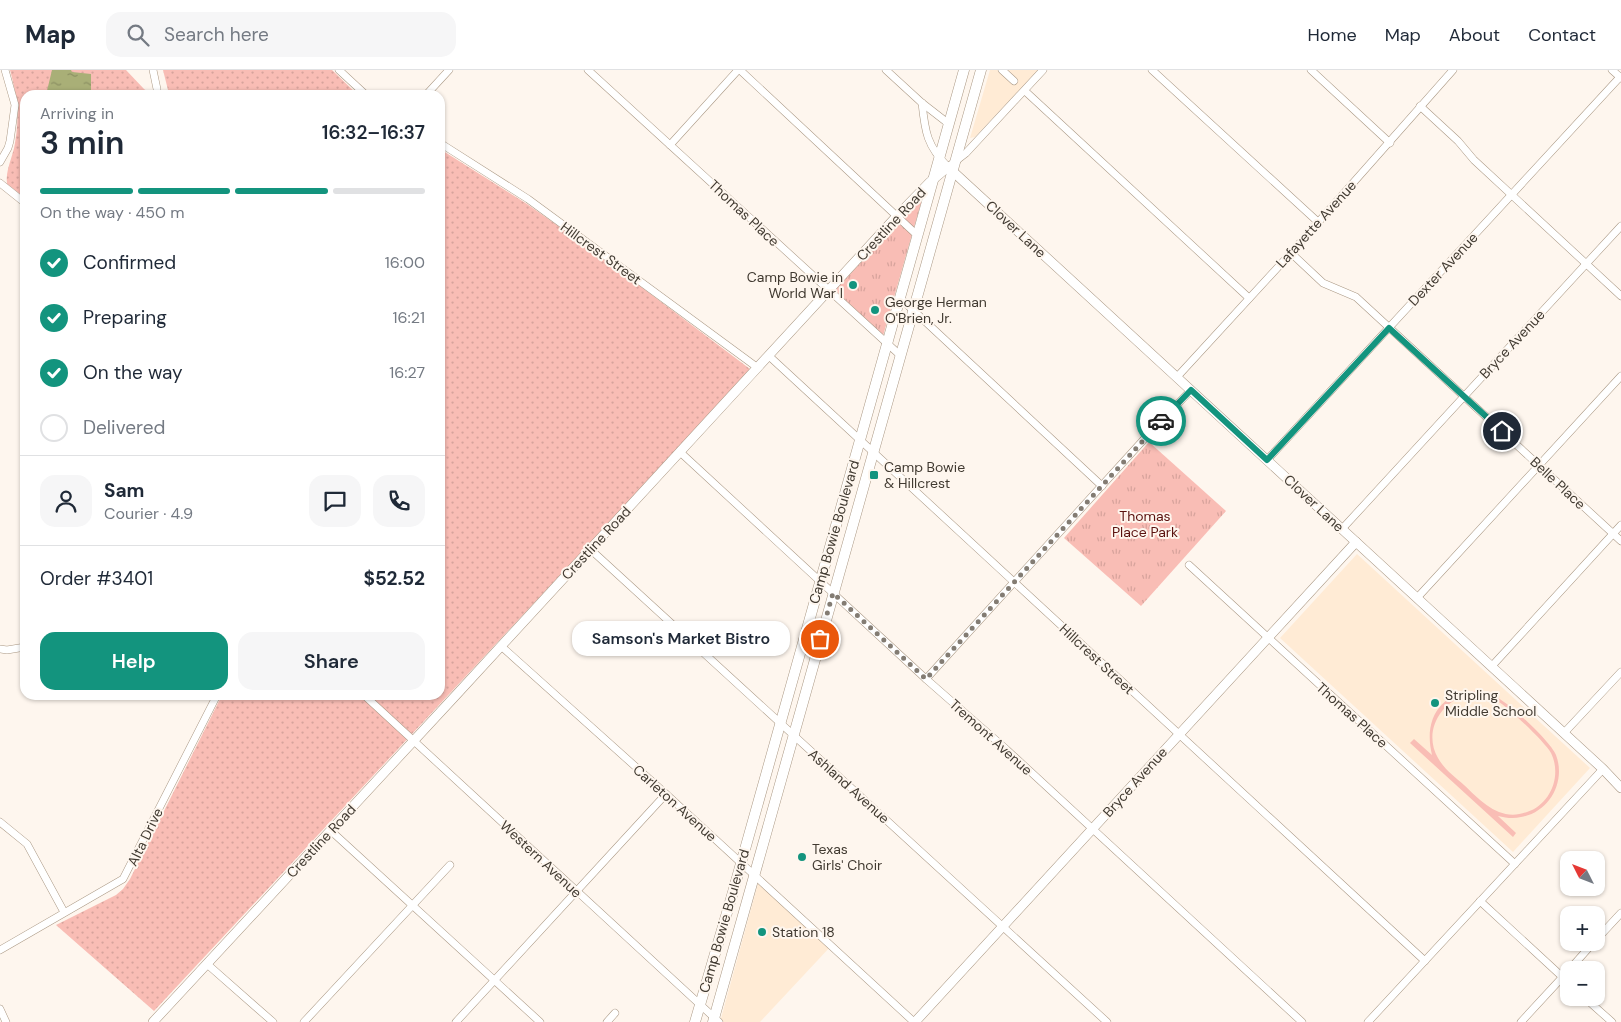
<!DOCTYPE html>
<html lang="en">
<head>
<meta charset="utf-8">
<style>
  :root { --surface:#fff; --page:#f6f6f7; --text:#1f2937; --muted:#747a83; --line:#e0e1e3; --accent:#13947e }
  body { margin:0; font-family:"DM Sans",sans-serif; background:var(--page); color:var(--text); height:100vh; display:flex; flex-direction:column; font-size:19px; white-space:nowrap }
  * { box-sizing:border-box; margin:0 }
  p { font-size:16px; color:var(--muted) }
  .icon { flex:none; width:28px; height:28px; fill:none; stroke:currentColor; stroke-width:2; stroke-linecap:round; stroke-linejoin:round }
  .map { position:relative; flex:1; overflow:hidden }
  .panel { position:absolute; left:20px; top:20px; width:425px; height:610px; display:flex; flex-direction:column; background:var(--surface); border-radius:15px; box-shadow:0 1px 4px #0004 }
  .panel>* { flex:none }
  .needle { width:32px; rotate:312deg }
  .tools { position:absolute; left:1560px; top:781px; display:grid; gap:10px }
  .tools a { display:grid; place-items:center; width:45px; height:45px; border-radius:10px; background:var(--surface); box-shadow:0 1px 4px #0004; font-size:25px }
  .pin { position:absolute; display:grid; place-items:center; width:42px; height:42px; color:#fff; margin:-21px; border:2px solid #fff; border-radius:50%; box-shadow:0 1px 5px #0007 }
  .courier { position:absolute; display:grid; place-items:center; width:50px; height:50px; margin:-25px; border:4px solid #13947e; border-radius:50%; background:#fff; color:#222; box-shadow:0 1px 6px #0007 }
  .bubble { position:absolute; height:35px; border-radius:15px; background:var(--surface); box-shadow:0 1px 4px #0004; font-size:16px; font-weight:600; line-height:35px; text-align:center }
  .headline em { font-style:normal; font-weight:600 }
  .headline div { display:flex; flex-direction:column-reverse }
  .headline { display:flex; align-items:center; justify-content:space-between; height:85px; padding:0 20px }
  h1 { font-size:32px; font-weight:600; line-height:38px }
  .bar { display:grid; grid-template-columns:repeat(4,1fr); gap:8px 5px; align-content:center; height:60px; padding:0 20px }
  .bar i { height:6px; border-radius:4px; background:var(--line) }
  .bar .selected { background:var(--accent) }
  .bar p { grid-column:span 4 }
  .line { display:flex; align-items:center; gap:12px; padding:0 20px; border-top:1px solid var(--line) }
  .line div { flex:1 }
  .round { display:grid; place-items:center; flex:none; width:52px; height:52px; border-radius:15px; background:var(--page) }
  ol { padding:0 20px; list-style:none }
  li { display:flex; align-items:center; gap:15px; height:55px }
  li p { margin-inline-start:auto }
  li .icon { padding:5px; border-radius:50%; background:var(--accent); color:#fff; stroke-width:4 }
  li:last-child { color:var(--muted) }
  li i { width:28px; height:28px; border:2px solid var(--line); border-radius:50% }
  .cta { display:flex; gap:10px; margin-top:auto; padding:10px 20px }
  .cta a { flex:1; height:58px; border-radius:15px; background:var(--accent); color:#fff; font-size:20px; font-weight:600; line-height:58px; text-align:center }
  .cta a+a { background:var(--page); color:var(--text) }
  header { display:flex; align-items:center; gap:30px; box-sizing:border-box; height:70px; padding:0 25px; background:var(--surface); border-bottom:1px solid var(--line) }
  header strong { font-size:24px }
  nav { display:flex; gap:28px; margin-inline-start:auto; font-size:18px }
  .search { width:350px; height:45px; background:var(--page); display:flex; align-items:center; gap:12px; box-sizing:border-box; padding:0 18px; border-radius:15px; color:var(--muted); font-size:19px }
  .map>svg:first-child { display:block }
</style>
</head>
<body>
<header>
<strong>Map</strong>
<div class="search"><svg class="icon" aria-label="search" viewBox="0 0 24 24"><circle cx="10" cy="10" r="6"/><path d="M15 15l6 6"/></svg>Search here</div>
<nav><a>Home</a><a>Map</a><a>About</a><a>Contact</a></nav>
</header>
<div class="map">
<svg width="1621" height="952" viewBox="0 0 1621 952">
  <defs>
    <pattern id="grass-dots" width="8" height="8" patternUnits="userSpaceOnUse" patternTransform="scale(1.25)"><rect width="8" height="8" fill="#f9bdb5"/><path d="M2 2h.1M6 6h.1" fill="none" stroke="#d7a39c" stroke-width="1.8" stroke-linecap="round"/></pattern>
    <pattern id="park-tufts" width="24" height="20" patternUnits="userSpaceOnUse" patternTransform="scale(1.25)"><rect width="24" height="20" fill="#f9bdb5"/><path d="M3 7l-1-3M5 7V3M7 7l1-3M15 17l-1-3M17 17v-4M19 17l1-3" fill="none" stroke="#d7a39c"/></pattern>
    <pattern id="water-ripples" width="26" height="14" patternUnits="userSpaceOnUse" patternTransform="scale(1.25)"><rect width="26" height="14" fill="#a9af77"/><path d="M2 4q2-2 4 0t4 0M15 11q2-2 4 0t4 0" fill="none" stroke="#8b8f62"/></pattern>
  </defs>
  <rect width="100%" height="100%" fill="#fef6ee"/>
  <g fill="#ffebd5">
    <path d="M990 0H1038L975 67 970 68Z"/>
    <path d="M1357 484 1590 698 1513 782 1280 568Z"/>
    <path d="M759 810 831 876 760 952H720Z"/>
  </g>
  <g fill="url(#grass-dots)">
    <path d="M10 0H126L144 19 153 25H25V128L7 114C5 100 13 87 15 73 20 46 17 26 10 0Z"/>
    <path d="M163 0H332L358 25H159L168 20Z"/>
    <path d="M440 79 527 134 595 182 750 299 589 474 154 941 56 855 116 825 123 819 130 809 222 625H440Z"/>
  </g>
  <g fill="url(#park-tufts)">
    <path d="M923 126 883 266 835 220Z"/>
    <path d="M1149 372 1226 441 1141 536 1064 468Z"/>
  </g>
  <path fill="#f9bdb5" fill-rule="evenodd" d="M1480 621C1487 622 1493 624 1498 628 1511 635 1550 671 1556 685 1566 711 1550 742 1521 747 1514 749 1506 748 1498 746L1516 763 1513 767 1410 673 1414 669 1432 685C1423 649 1441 620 1480 621ZM1466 625C1475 624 1484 625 1493 628 1505 634 1544 671 1551 683 1562 705 1551 734 1527 742 1500 752 1482 732 1464 715 1455 707 1444 699 1438 688 1423 662 1440 633 1466 625Z"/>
  <path fill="url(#water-ripples)" d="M52 0H71L72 2 91 4V23L92 25H46Z"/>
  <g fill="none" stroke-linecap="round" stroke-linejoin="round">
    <defs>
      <g id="minor">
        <path d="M153 0 157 19"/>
        <path d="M339 0 366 25"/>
        <path d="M588 0 901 286"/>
        <path d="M740 0 917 165"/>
        <path d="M886 0 922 33 949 54"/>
        <path d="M1002 0 1014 11"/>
        <path d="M1152 0 1318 152"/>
        <path d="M1311 0 1390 73"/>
        <path d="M1612 0 1621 8"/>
        <path d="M1025 21 1249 228"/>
        <path d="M426 25 449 0"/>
        <path d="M922 33C925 62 927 76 948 97L966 83 1043 0"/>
        <path d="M1420 36 1458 71 1474 90 1621 226"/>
        <path d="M440 73 528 129 758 298"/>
        <path d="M670 75 738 0"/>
        <path d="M0 92 8 78 10 71 15 35 5 0"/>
        <path d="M0 113 25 133"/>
        <path d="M1291 183 1323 213 1356 227 1621 471"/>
        <path d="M900 228 1102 416"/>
        <path d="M769 286 1425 891"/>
        <path d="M1177 307 1291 183 1453 0"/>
        <path d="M680 382 926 609 1007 680 1302 952"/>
        <path d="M1267 390 1620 7"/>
        <path d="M1342 459 1621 156"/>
        <path d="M590 479 1107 952"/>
        <path d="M1189 495 1515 794"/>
        <path d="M1417 528 1621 306"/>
        <path d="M501 576 666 724 914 952"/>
        <path d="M0 579 7 580 25 577"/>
        <path d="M1492 596 1621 455"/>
        <path d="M926 609 1146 367 1191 320"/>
        <path d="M364 625 719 952"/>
        <path d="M1564 663 1621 602"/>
        <path d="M0 752 27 774 64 842"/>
        <path d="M330 760 540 952"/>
        <path d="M1480 831 1569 913"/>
        <path d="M1596 870 1621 843"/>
        <path d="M0 880 123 809 217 625"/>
        <path d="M207 894 273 952"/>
        <path d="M1569 900 1594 872"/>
        <path d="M1585 928 1612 952"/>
        <path d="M0 939 6 952"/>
        <path d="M304 952 450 795"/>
        <path d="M456 952 666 724"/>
        <path d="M607 952 615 943"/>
        <path d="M1368 952 1603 699"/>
        <path d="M1521 952 1569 900"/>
      </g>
      <g id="tertiary">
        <path d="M153 952 457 624 897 146 930 112 948 97 1603 699 1621 718"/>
        <path d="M915 952 1356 472"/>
      </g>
      <g id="secondary">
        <path d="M695 952 733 822 964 0"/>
        <path d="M713 952 981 0"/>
      </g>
    </defs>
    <use href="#minor" stroke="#aa9884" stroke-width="8"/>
    <use href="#tertiary" stroke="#aa9884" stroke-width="10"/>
    <use href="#secondary" stroke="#aa9884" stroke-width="11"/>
    <use href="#minor" stroke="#fff" stroke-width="7"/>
    <use href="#tertiary" stroke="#fff" stroke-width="9"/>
    <use href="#secondary" stroke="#fff" stroke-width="10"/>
  </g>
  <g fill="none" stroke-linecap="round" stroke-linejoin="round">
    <path stroke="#837c73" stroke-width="5" stroke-dasharray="0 9" d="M820 569 833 523 926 609 1161 351"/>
    <path stroke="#13947e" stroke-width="6" d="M1161 351 1191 320 1267 390 1389 258 1502 361"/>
  </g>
  <g fill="#13947e" stroke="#fef6ee" stroke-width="2">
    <circle cx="853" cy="215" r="5"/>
    <circle cx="875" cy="240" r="5"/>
    <rect x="869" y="400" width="10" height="10" rx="2.5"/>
    <circle cx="1435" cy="633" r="5"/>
    <circle cx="802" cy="787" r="5"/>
    <circle cx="762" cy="862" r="5"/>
  </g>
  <g text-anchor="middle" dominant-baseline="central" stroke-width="4" stroke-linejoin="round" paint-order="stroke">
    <g font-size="14" fill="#413a31" stroke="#fef6ee">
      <text transform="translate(744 143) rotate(43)">Thomas Place</text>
      <text transform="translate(891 154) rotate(-47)">Crestline Road</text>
      <text transform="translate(1316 154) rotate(-48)">Lafayette Avenue</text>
      <text transform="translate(1016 159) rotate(43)">Clover Lane</text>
      <text transform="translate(601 183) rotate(36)">Hillcrest Street</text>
      <text transform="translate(1443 199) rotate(-47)">Dexter Avenue</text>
      <text transform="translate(1512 274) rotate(-47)">Bryce Avenue</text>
      <text transform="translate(1558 413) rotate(43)">Belle Place</text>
      <text transform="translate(1314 433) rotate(43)">Clover Lane</text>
      <text transform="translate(834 462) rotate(-74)">Camp Bowie Boulevard</text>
      <text transform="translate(596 473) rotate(-47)">Crestline Road</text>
      <text transform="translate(1097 589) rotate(43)">Hillcrest Street</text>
      <text transform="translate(1352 645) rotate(42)">Thomas Place</text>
      <text transform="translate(991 667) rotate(42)">Tremont Avenue</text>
      <text transform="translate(1135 712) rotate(-48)">Bryce Avenue</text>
      <text transform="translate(849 716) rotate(42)">Ashland Avenue</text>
      <text transform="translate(675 733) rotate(42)">Carleton Avenue</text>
      <text transform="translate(145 767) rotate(-64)">Alta Drive</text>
      <text transform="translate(321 771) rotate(-47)">Crestline Road</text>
      <text transform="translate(541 789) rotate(43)">Western Avenue</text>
      <text transform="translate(724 851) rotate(-74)">Camp Bowie Boulevard</text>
    </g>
    <g font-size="14" fill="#413a31" stroke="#fef6ee" text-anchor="start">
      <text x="843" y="207" text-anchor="end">Camp Bowie in<tspan x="843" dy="16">World War I</tspan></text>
      <text x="885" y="232">George Herman<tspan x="885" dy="16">O'Brien, Jr.</tspan></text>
      <text x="884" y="397">Camp Bowie<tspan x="884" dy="16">&amp; Hillcrest</tspan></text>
      <text x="1445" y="625">Stripling<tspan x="1445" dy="16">Middle School</tspan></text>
      <text x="812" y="779">Texas<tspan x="812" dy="16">Girls' Choir</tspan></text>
      <text x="772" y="862">Station 18</text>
    </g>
    <g font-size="14" fill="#5b120f" stroke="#fef6ee">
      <text x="1145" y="446">Thomas<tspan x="1145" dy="16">Place Park</tspan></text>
    </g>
  </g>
</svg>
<div class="tools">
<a><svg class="needle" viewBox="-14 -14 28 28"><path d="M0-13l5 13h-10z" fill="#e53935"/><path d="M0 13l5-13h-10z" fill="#747a83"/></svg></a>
<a>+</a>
<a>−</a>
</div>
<div class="pin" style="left:820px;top:569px;background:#ea580c"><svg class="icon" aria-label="bag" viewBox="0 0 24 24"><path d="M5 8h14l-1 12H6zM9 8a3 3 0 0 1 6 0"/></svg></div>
<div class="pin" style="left:1502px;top:361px;background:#1f2937"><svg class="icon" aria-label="home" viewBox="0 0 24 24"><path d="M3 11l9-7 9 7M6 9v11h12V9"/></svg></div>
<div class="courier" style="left:1161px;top:351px"><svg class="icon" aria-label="car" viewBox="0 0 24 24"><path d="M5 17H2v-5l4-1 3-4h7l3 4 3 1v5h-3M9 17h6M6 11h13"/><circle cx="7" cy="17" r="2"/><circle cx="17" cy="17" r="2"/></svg></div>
<div class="bubble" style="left:572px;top:551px;width:218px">Samson's Market Bistro</div>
<section class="panel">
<div class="headline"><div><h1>3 min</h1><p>Arriving in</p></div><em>16:32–16:37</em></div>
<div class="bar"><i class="selected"></i><i class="selected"></i><i class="selected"></i><i></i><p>On the way · 450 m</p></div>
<ol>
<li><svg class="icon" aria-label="check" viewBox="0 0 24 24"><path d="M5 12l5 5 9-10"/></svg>Confirmed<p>16:00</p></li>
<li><svg class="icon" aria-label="check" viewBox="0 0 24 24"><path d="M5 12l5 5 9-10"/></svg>Preparing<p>16:21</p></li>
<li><svg class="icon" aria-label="check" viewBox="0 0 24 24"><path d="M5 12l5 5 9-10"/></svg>On the way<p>16:27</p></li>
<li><i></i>Delivered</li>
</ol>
<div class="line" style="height:90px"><a class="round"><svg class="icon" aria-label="person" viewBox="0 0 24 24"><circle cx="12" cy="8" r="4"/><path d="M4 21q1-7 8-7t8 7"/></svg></a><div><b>Sam</b><p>Courier · 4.9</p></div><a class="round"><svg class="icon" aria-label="chat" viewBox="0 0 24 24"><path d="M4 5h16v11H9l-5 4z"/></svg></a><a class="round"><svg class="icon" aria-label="phone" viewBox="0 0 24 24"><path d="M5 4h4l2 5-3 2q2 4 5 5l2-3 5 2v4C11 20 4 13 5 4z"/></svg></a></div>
<div class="line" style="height:65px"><div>Order #3401</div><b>$52.52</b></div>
<div class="cta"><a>Help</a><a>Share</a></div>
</section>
</div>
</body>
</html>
